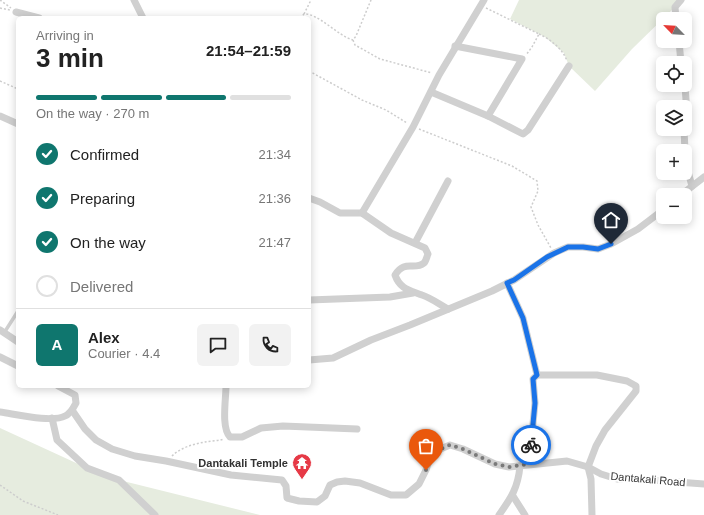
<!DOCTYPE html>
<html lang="en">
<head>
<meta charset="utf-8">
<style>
  :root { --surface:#fff; --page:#f2f2f2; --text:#222; --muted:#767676; --line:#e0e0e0; --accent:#0f766e }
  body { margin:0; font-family:Arial,sans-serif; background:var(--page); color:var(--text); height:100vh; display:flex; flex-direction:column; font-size:15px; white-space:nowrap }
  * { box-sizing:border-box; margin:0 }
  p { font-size:13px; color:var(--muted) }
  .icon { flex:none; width:22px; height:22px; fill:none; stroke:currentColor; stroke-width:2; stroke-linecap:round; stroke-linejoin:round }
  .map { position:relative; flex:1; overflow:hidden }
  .details { position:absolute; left:16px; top:16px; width:295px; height:372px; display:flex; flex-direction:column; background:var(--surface); border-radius:6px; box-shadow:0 2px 10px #0003 }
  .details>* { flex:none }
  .needle { width:26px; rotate:295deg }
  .tools { position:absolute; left:656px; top:12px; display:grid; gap:8px }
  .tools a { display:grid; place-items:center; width:36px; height:36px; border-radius:6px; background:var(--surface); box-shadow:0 2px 10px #0003; font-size:20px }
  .pin { position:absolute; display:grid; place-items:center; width:34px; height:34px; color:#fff; margin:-41px -17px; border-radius:50% 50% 50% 0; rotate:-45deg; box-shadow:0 0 4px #0007 }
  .pin .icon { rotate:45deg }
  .courier { position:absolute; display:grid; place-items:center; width:40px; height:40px; margin:-20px; border:3px solid #1a73e8; border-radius:50%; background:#fff; color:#222; box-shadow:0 1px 5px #0007 }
  .headline em { font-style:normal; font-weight:800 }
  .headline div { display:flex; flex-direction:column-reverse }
  .headline { display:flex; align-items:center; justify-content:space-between; height:68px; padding:0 20px }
  h1 { font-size:26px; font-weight:800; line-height:30px }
  .bar { display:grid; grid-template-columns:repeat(4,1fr); gap:6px 4px; align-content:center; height:48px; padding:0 20px }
  .bar i { height:5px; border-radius:3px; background:var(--line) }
  .bar .selected { background:var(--accent) }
  .bar p { grid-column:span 4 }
  .line { display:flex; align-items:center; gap:10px; padding:0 20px; border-top:1px solid var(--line) }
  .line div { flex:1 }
  .round { display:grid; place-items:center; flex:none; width:42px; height:42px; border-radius:6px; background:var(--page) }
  ol { padding:0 20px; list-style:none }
  li { display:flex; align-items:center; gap:12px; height:44px }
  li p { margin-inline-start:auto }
  li .icon { padding:4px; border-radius:50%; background:var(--accent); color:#fff; stroke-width:4 }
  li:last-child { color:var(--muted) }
  li i { width:22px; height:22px; border:2px solid var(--line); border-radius:50% }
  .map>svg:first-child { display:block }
</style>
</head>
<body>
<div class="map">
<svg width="704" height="515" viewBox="0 0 704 515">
  <rect width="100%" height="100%" fill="#fff"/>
  <g fill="#e6ecdf">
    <path d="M519 0H681L674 8 632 49 595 91 569 66 564 53 545 37 510 19Z"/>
    <path d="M0 428 87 468 119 480 260 515H0Z"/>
  </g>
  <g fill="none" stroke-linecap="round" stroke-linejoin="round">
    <g stroke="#cdcdcd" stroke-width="1.5" stroke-dasharray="2 2" stroke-linecap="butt">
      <path d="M0 0 11 8"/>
      <path d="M0 8 10 10"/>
      <path d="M486 8 539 34 532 47 526 55"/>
      <path d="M304 14 311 0"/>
      <path d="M300 18 304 14C318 13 338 36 353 40L356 36 371 0"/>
      <path d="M539 34C550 39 563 49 567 61"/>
      <path d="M353 40 355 45 380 59 432 73"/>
      <path d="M309 71 362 100 386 110 407 123"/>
      <path d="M0 81 18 89"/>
      <path d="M419 129 512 166 537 181 538 191 531 207 538 225 551 248"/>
      <path d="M172 456C180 448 193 444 205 442 211 441 218 441 224 439"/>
      <path d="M0 485 23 501 58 515"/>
    </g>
    <path stroke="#d0d0d0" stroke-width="3.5" d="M4 333 18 311"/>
    <g stroke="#d0d0d0" stroke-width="7">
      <path d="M134 0 143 18"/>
      <path d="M16 12 39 18"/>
      <path d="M676 19 675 7 681 0"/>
      <path d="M679 41 681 63"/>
      <path d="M455 46 522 59 488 116"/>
      <path d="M685 85 686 100 685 113"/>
      <path d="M431 92 488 116 523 134 528 130 569 66"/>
      <path d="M0 116 18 124"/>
      <path d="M684 129 685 151"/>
      <path d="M685 155 687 168 692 186"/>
      <path d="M681 195 704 177"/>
      <path d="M309 198 320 202 340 213H362L391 233 425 248 428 254C427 256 426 261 424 263 414 271 405 259 395 275 400 289 409 290 422 295 431 298 439 304 448 309"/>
      <path d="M362 213 413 127 439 75 484 0"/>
      <path d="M415 243 448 181"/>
      <path d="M507 283 523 318 537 375"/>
      <path d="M309 300 390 297 413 293"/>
      <path d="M0 330 18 342"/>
      <path d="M0 357 18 366"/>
      <path d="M309 360 333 358 371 340 410 325 492 291 514 280 554 253 568 247H583L598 249 611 244 638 229 663 210"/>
      <path d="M58 386 75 395 76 403 72 410 85 429 96 440 112 449 135 456 166 461 231 475 282 480 286 486 287 498 299 501 317 502 325 496 330 485 337 482 345 481 360 483 391 495H406L419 484 426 470 430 458 438 450 450 445 463 449 495 464 509 467 567 461 588 467 601 474 617 479 651 480 704 484"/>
      <path d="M226 386C226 399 221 428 230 437H242L261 428 283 426 357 429"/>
      <path d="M0 412C15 414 52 423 65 416 68 415 70 412 72 410"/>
      <path d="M52 418 57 440 87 468 119 480 155 515"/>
      <path d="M529 464 535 403 533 379 537 375H597L627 381 636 386V391L605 430 596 446 588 467 591 479 592 515"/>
      <path d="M513 496 525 515"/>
      <path d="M499 515C511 498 518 488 520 466"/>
    </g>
  </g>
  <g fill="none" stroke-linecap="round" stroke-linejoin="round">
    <path stroke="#7a7a7a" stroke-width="4" stroke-dasharray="0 7.2" d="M426 470 430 458 438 450 450 445 463 449 495 464 509 467 529 464 531 445"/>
    <path stroke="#1a73e8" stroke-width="5" d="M531 445 535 403 533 379 537 375 523 318 507 283 514 280 547 257 568 247H583L598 249 611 244"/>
  </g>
  <defs>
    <symbol id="temple-pin" viewBox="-11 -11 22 30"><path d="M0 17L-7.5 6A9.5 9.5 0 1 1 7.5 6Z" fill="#e63946" stroke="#fff"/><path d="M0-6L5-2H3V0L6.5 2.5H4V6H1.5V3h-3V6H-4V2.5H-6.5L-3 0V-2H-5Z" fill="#fff"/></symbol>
  </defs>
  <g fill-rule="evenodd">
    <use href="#temple-pin" x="291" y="452" width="22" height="30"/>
  </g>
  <g text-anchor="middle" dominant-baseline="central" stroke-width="4" stroke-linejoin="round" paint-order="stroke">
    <g font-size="11" font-weight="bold" fill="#333" stroke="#fff" text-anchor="end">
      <text x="288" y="463">Dantakali Temple</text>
    </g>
    <g font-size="11" fill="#333" stroke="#fff">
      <text transform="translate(648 479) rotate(5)">Dantakali Road</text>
    </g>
  </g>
</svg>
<div class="tools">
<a><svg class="needle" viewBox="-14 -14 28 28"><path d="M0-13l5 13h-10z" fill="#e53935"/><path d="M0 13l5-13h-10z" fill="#767676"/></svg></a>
<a><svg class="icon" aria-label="locate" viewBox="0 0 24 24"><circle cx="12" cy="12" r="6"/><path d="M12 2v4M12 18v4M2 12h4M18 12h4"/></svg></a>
<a><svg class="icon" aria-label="layers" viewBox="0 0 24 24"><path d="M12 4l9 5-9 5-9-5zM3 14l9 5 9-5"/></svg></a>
<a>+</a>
<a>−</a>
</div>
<div class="pin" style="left:426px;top:470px;background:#ea580c"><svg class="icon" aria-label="bag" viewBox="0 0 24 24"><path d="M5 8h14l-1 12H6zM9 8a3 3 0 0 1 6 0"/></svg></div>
<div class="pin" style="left:611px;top:244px;background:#1f2937"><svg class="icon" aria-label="home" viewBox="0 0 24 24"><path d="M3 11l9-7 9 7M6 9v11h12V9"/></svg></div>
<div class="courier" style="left:531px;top:445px"><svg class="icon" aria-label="bike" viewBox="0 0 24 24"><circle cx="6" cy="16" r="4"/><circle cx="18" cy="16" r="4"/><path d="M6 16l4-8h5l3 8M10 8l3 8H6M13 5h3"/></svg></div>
<section class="details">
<div class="headline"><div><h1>3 min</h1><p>Arriving in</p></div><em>21:54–21:59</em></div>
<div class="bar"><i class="selected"></i><i class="selected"></i><i class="selected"></i><i></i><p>On the way · 270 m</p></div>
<ol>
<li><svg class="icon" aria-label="check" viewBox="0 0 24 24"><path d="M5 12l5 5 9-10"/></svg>Confirmed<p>21:34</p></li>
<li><svg class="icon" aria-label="check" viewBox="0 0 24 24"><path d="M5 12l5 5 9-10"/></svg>Preparing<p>21:36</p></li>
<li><svg class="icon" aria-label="check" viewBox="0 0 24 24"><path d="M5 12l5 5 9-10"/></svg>On the way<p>21:47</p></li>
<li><i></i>Delivered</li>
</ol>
<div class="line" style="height:72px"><b class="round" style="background:var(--accent);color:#fff">A</b><div><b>Alex</b><p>Courier · 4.4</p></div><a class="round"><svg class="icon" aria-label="chat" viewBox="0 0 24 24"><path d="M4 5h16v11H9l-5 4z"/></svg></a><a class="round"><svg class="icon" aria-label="phone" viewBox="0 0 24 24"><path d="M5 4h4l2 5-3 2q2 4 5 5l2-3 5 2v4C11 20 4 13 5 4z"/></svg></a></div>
</section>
</div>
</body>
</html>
